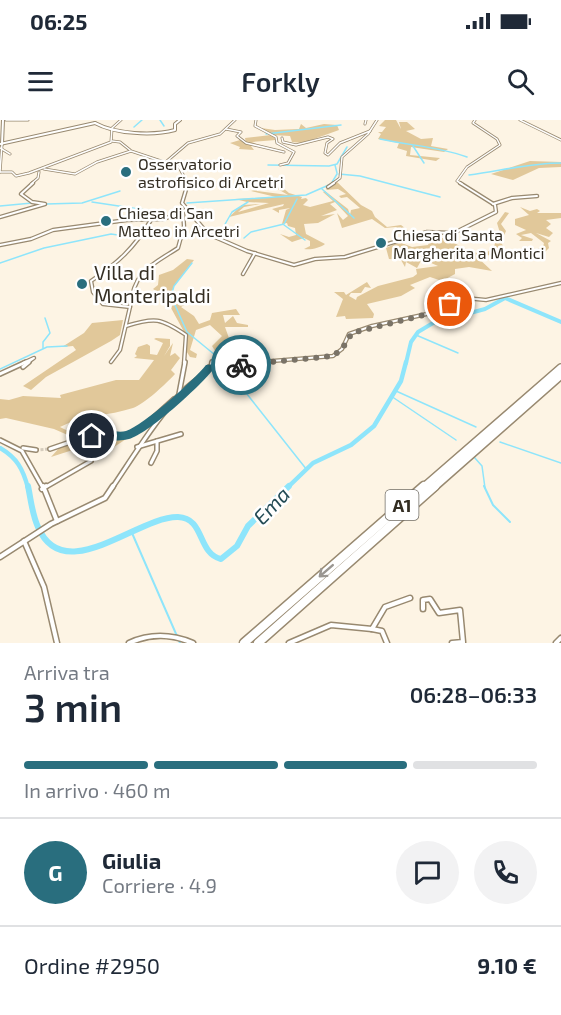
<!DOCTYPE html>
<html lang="it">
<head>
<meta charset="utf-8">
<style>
  :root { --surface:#fff; --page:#f2f2f3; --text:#1f2937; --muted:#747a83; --line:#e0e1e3; --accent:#296e7e }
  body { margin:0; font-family:"Exo 2",sans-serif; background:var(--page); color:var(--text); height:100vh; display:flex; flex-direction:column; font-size:22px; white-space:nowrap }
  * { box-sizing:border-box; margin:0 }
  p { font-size:20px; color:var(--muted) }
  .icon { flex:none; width:33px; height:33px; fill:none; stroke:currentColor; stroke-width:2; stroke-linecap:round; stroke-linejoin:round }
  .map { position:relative; height:523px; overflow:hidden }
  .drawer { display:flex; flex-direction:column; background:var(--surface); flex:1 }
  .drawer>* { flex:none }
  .pin { position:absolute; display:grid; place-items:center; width:51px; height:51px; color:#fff; margin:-26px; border:3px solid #fff; border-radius:50%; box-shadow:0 2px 6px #0007 }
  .courier { position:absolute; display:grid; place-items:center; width:60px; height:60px; margin:-30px; border:4px solid #296e7e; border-radius:50%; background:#fff; color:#222; box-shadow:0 2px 8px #0007 }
  .head em { font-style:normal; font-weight:600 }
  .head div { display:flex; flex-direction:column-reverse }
  .head { display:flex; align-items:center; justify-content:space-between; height:102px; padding:0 24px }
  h1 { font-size:39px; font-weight:600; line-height:45px }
  .bar { display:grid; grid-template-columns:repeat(4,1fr); gap:9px 6px; align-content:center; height:72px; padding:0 24px }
  .bar i { height:8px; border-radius:4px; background:var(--line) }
  .bar .current { background:var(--accent) }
  .bar p { grid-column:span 4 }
  .line { display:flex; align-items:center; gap:15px; padding:0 24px; border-top:2px solid var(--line) }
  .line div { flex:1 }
  .round { display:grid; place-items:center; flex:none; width:63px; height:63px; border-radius:32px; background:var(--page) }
  .status { display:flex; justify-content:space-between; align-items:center; height:42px; padding:0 30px; background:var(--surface); direction:ltr }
  .status svg { height:16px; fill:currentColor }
  header { display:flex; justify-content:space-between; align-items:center; height:78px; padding:0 24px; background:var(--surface); font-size:27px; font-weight:600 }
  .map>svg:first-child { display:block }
</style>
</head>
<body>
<div class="status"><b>06:25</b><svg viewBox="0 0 49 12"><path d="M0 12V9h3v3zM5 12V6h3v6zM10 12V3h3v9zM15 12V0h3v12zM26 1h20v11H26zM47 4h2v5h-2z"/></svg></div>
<header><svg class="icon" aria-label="menu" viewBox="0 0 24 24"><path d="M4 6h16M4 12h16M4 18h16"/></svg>Forkly<svg class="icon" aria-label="search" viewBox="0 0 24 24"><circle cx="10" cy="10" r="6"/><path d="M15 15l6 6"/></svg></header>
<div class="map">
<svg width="561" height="523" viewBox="0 0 561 523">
  <rect width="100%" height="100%" fill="#fdf4e4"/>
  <g fill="#e1c89a">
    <path d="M385 0H396L401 9 399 2H407L415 9 406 11 421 19 433 18 431 26 448 29 444 32 411 27 410 35 440 38 436 41 406 36 407 31 397 28 399 23 378 19 381 14 378 12H382L386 7 379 6Z"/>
    <path d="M301 4 306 8 324 4 337 5 339 10 303 23 292 22 290 16 272 15 276 20 252 22 261 26H251L254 30 239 29 240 27 230 23 240 20 246 23 245 18 271 15 261 8 275 10 299 9Z"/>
    <path d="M530 41 561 42V47L539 48 513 60 491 54Z"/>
    <path d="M335 60 361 85 372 91 375 97 387 107 401 105 410 112 406 114 396 107 385 108 372 99 342 108 337 93 343 100 348 96 335 82 330 84 337 90 321 96 335 94 318 103 304 104 306 114 325 124C320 128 311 130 304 129L310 126V121L304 118 292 122 280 114 289 117 296 115 295 108 288 106 287 103 282 104 286 90 290 88 279 90V93L272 89 283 86 284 84 229 97 242 85 260 84 244 87 238 92 269 83 247 82 235 79 276 77 251 71 255 70V65L257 71 288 75 276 68 282 67 289 73 302 77 301 79 306 78 308 80 303 85 310 87 333 81 323 72 325 71 348 89 350 95 351 90 360 88 347 77 341 78 339 76 346 74 338 69 326 70Z"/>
    <path d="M520 87 530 91 537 89 540 91 537 93H561V98L546 100 551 104 546 108 553 113 549 117 536 113 551 121 548 123 549 128 545 132 537 129 543 127 544 123 531 113 521 115 533 119 532 121H519L522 118 516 114 526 110 515 105V99L529 95Z"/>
    <path d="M505 92 509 93 501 104 506 111 501 122 503 126 490 135 477 137 492 151 469 147 455 149V154L442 161 430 157 410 165 415 168 401 176 367 184 374 194 373 198 346 199 345 196 336 197 343 179 334 172H344L346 175 367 162 371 168 365 167 361 173H351L349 176 356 180 357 177 378 166 413 157 417 154 416 149 438 146 422 139 417 148 406 142 405 147 401 140 389 139 386 128 399 122 412 127 428 125 430 120 449 117 454 119V123C464 128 484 141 494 126 496 122 497 117 500 113L497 103Z"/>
    <path d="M187 139 194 140 174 166 172 173H159L153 169 158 165 159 155 173 150Z"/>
    <path d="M191 181 181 187 194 196 199 204 210 200 212 193 236 189 240 195H223L225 203 233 196 237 203 248 205V207H225L230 221 217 234 212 226 222 216 210 205 196 210 190 230 197 234 196 238 190 237 185 229 183 210 171 188 173 183Z"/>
    <path d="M123 200 120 215 111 221 46 257 31 270 23 266 76 230 73 226 62 227 84 213 92 203Z"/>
    <path d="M156 218 170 219V226L164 236 173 223 170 236 175 233 180 238 171 250 175 254C166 264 143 285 133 288 109 296 83 295 60 307 84 320 120 319 142 305L143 308 114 327 85 326 51 337 70 316 54 309 6 298 0 299V279L9 280 23 276 61 278 60 275 116 260H139L154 240 134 238 137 236 135 234 138 227 147 224 150 226V234L157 235 163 223 154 219Z"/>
  </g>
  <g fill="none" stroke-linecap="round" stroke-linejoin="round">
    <g stroke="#8ee5fb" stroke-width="1.5">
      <path d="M160 0 164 6"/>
      <path d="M134 7 142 0"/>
      <path d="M266 14 341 5"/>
      <path d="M380 19C411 26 437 26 467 37"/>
      <path d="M413 26 424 43"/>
      <path d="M268 45 329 46 337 44 347 27"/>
      <path d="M335 45 337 53"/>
      <path d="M339 54 360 56 440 77"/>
      <path d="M469 55C500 51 530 43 561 43"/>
      <path d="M322 69 354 98"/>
      <path d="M92 82 152 91"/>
      <path d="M187 83 306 75 331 64 337 54"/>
      <path d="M46 84 82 83 120 71"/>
      <path d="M0 86 32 83"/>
      <path d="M284 105 305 120"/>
      <path d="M224 106 232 92 248 82"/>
      <path d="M244 118 251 112 284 104 297 79"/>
      <path d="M0 143 44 128 111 114 138 118"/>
      <path d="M192 143 174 166 171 176 187 212 226 244"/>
      <path d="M416 215 458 233"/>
      <path d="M43 228V222L50 213 45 198"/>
      <path d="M0 249 47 227 67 226"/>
      <path d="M243 269 307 350"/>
      <path d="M396 271 476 307"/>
      <path d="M391 276 456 320"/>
      <path d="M500 322 561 343"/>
      <path d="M474 337 482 346 485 368"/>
    </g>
    <g stroke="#8ee5fb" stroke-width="2">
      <path d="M484 366 493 385 510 402"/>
      <path d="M132 413 180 523"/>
    </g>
    <path stroke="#8ee5fb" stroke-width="4" d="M406 243 411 222 418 212 433 203 485 189 505 178 561 202"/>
    <g stroke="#8ee5fb" stroke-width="4.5">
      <path d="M0 328C17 338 23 349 28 368"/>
      <path d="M287 368 313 343 351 325 374 306 401 261 406 242"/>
    </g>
    <path stroke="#8ee5fb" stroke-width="6" d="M28 366C31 380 32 394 38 407 64 468 138 396 178 397 205 398 197 433 221 439L237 426 248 406 289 366"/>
    <path stroke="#d5ccbd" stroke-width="3" stroke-dasharray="3 1.5" stroke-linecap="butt" d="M36 330 50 329"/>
    <defs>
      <g id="minor-far3">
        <path d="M6 0H28"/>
        <path d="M256 0 255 6 276 17 277 23 294 32 288 43 280 45"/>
        <path d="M520 0 561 20"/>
        <path d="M365 4 366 0"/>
        <path d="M226 9 241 12 237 16 246 23 284 32"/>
        <path d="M282 18 283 22 296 25 328 17 333 19 327 23 325 33 328 35 340 23 370 11"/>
        <path d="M112 21 120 22 130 30"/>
        <path d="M0 28 10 34"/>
        <path d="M167 41 188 23 220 14 235 0"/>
        <path d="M44 49 75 54 97 42 131 31 179 47 188 64"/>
        <path d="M0 52H12L16 56 29 53 111 22 112 8 121 0"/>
        <path d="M0 52 2 24"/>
        <path d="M31 64 38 58 39 52"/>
        <path d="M332 64 340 58 342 37 368 14 377 0"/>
        <path d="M462 64 457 61 467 47 500 25 497 19 473 3 475 0"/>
      </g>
      <g id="minor-far2">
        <path d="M188 63 182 83 208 114 247 131 294 145 315 139 345 137 427 112 454 113 496 92 495 85 460 63"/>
        <path d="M328 67 334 63"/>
        <path d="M493 84 512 78 537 76"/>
        <path d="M0 97 45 84 32 82 21 74 33 63"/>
        <path d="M0 125 31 119 53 110 127 100 164 99 186 90"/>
        <path d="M243 154 255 133"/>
        <path d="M130 187C134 151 150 146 178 128L184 106 183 91"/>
        <path d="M126 206C155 197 161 198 186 215L184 243"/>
        <path d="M111 242 120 230 130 187 103 184 93 172 91 161C118 143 134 128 151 100"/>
        <path d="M23 243 34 238 27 243"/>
        <path d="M212 243 227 226"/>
        <path d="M249 243 333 236 342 229 349 214 372 206 436 192 465 178 486 180 561 163"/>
      </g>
      <g id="minor-far1">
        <path d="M228 246 232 247 235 263 241 269"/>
        <path d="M23 247 29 242"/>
        <path d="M211 247 212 242"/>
        <path d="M0 254 26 242"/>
        <path d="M179 274 185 242"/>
        <path d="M0 320 22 331 43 368"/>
        <path d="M137 327 181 314"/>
        <path d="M23 328 36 330"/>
        <path d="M50 329 85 317 128 315 144 306 174 279"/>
        <path d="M151 343 157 331V321"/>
        <path d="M44 368 91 341"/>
        <path d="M112 368C133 337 153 304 178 276 188 265 200 259 209 247L266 242"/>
      </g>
      <g id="minor">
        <path d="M43 366 57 401"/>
        <path d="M42 369 46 366"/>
        <path d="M24 421 44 467 57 523"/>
        <path d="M0 437 51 404 105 378 113 366"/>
        <path d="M423 489V480L430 479 439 493 460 490 463 522 452 523"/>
        <path d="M372 509 382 511 387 523"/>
        <path d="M129 523C151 513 171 514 193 523"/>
        <path d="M289 523 331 505 372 509 385 487 410 478"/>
        <path d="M556 523 561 518"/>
      </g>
      <g id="major">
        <path d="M95 3C115 14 153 16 175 10V4L180 0"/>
        <path d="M0 24 95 3"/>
        <path d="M2 24 3 0"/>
      </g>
      <g id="highway-far1">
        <path d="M423 368 561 248"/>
        <path d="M433 368 561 255"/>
      </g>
      <g id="highway">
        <path d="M244 523 424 366"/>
        <path d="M258 523 435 366"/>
      </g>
    </defs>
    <use href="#minor-far3" stroke="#988970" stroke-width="3"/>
    <use href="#minor-far2" stroke="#988970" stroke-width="4.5"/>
    <use href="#minor-far1" stroke="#988970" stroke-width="6"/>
    <use href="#minor" stroke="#988970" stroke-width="7"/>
    <use href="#major" stroke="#988970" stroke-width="4"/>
    <use href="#highway-far1" stroke="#988970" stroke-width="10"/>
    <use href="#highway" stroke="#988970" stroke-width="11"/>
    <use href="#minor-far3" stroke="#fff" stroke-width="1.5"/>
    <use href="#minor-far2" stroke="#fff" stroke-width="2"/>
    <use href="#minor-far1" stroke="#fff" stroke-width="3"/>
    <use href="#minor" stroke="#fff" stroke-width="4"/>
    <use href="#major" stroke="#fff" stroke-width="2"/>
    <use href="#highway-far1" stroke="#fff" stroke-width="7"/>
    <use href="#highway" stroke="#fff" stroke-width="8"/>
  </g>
  <defs><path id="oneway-shaft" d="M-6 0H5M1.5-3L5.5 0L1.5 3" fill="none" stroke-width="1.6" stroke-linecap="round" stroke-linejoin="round" transform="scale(1.5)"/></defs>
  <use stroke="#9a9691" href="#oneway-shaft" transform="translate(326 451) rotate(139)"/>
  <path fill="#296e7e" d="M241 241 244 242V247L212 251C199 267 148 314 129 319 118 322 103 320 92 320L86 316C94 305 115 314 126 311 144 305 194 260 206 245Z"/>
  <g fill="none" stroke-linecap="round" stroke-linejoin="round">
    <path stroke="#7a7367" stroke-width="6" stroke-dasharray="0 10.8" d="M241 245 333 236 342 229 352 213 436 192 450 184"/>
  </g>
  <g fill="#296e7e" stroke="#fff" stroke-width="2">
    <circle cx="126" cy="52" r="6"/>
    <circle cx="106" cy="101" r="6"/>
    <circle cx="381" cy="123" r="6"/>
    <circle cx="82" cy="164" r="6"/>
  </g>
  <g text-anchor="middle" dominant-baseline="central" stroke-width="5" stroke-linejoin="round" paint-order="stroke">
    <g font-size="16" fill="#342e23" stroke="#fff" text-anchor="start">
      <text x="138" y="43">Osservatorio<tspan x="138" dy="18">astrofisico di Arcetri</tspan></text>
      <text x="118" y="92">Chiesa di San<tspan x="118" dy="18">Matteo in Arcetri</tspan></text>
      <text x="393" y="114">Chiesa di Santa<tspan x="393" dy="18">Margherita a Montici</tspan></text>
    </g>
    <rect fill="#fff" stroke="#716d65" stroke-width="1.5" x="385.5" y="370" width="33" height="30" rx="4.5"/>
    <g font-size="18" font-weight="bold" fill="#342e23">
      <text x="402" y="385">A1</text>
    </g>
    <g font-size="20" fill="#342e23" stroke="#fff" text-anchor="start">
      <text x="94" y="152">Villa di<tspan x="94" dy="23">Monteripaldi</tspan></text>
    </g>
    <g font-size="21" font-style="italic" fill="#244c56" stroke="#fff">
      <text transform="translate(271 385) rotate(-47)">Ema</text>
    </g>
  </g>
</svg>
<div class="pin" style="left:450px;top:184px;background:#ea580c"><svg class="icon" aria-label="bag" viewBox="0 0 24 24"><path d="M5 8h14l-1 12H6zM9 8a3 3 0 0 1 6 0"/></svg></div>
<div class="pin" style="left:92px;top:316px;background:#1f2937"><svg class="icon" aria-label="home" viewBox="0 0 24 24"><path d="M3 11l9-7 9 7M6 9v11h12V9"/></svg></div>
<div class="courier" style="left:241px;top:245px"><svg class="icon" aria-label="bike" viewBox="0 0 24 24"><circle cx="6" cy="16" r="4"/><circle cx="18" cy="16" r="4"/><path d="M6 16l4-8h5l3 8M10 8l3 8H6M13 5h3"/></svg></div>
</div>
<section class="drawer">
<div class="head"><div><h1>3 min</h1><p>Arriva tra</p></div><em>06:28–06:33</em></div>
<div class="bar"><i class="current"></i><i class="current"></i><i class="current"></i><i></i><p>In arrivo · 460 m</p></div>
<div class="line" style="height:108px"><b class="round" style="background:var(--accent);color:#fff">G</b><div><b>Giulia</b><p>Corriere · 4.9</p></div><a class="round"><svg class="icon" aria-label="chat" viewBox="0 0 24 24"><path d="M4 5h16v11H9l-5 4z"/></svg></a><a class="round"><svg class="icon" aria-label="phone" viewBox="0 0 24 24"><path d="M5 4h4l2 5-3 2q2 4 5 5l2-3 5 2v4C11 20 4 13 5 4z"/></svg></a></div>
<div class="line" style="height:78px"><div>Ordine #2950</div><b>9.10 €</b></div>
</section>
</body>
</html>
